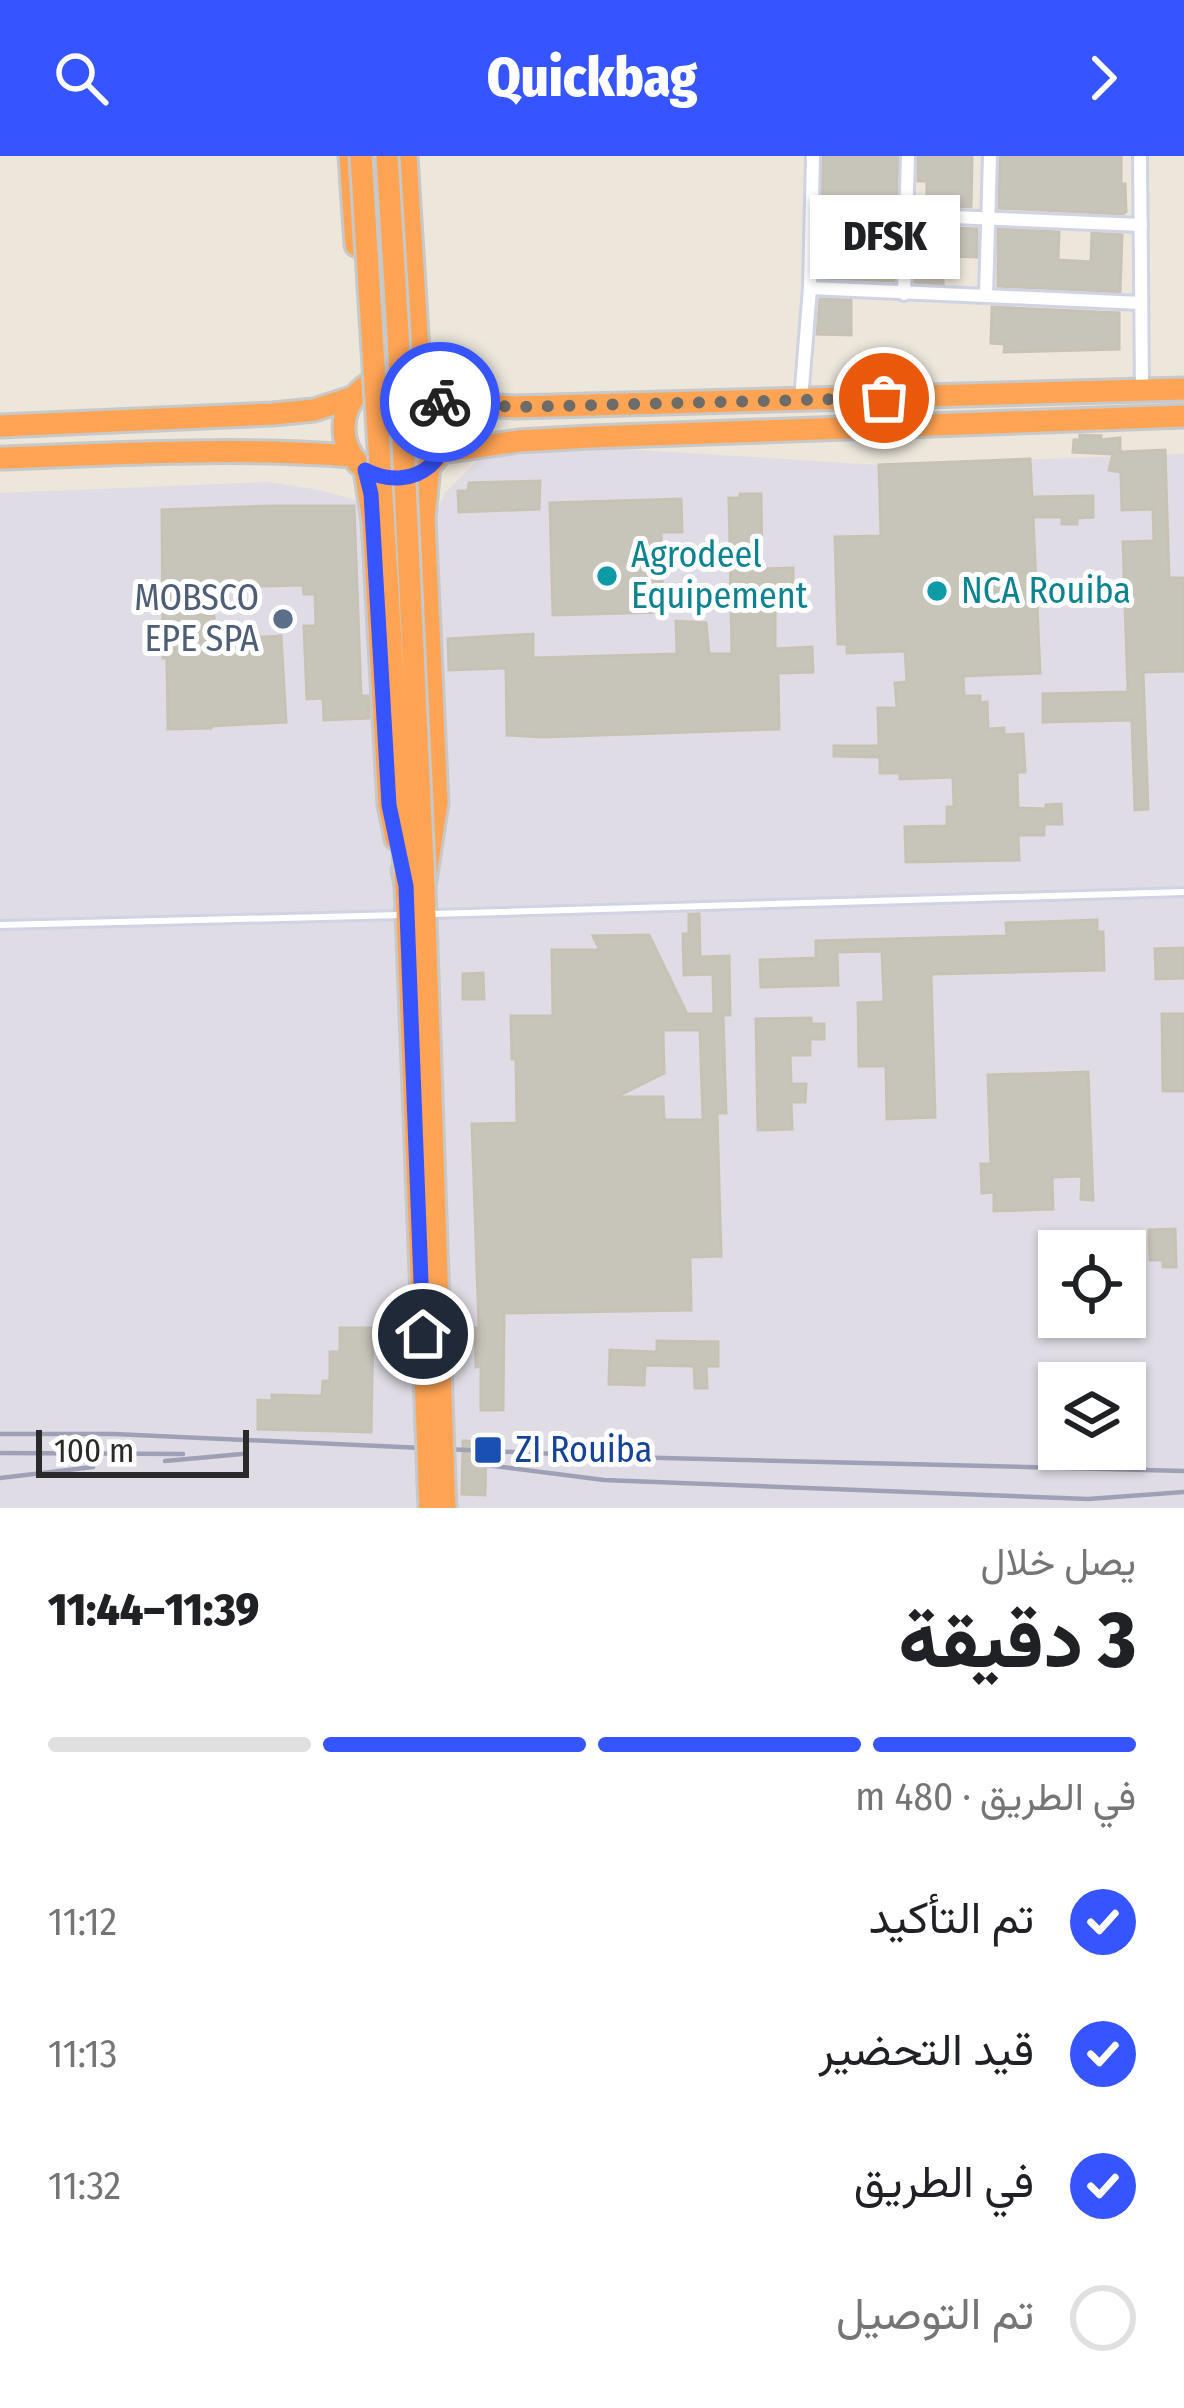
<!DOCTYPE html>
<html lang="ar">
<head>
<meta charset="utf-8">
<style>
  :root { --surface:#fff; --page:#f6f6f6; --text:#202124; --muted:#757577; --line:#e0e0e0; --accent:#3654ff }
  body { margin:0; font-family:"Fira Sans Condensed",Vazirmatn,sans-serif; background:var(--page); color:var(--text); direction:rtl; height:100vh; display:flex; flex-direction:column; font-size:45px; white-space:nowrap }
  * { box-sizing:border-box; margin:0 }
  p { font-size:39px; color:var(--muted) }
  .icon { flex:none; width:66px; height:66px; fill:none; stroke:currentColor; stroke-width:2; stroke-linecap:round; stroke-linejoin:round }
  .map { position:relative; height:1352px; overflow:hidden; direction:ltr }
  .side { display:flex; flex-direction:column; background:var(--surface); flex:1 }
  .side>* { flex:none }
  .controls { position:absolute; left:1038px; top:1074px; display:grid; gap:24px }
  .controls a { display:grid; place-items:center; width:108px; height:108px; border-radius:0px; background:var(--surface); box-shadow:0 3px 9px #0004; font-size:60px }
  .scale { position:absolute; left:36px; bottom:30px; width:213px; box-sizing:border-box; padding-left:12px; border:6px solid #2a2a2a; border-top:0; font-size:33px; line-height:42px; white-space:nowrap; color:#2a2a2a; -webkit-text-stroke:9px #fff; paint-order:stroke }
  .pin { position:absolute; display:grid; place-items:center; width:102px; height:102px; color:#fff; margin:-51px; border:6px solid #fff; border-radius:50%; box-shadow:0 3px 12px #0007 }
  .courier { position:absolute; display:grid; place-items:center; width:120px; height:120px; margin:-60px; border:9px solid #3654ff; border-radius:50%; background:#fff; color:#222; box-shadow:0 3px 15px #0007 }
  .bubble { position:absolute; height:84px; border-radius:0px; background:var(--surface); box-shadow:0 3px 9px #0004; font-size:39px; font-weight:800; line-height:84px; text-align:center; direction:rtl }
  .overview em { font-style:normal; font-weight:800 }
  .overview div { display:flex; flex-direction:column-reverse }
  .overview { display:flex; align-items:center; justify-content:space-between; height:204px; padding:0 48px }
  h1 { font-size:78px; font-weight:800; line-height:90px }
  .bar { display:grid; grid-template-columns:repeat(4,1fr); gap:18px 12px; align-content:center; height:144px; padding:0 48px }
  .bar i { height:15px; border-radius:9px; background:var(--line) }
  .bar .selected { background:var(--accent) }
  .bar p { grid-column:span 4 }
  ol { padding:0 48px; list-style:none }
  li { display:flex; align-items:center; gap:36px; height:132px }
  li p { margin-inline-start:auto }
  li .icon { padding:12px; border-radius:50%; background:var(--accent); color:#fff; stroke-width:4 }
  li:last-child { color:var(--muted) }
  li i { width:66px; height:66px; border:6px solid var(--line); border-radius:50% }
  header { display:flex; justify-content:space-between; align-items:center; height:156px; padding:0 48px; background:var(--accent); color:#fff; font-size:54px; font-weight:800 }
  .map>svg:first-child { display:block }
</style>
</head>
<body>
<header><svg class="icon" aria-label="forward" viewBox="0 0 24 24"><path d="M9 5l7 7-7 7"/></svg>Quickbag<svg class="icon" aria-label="search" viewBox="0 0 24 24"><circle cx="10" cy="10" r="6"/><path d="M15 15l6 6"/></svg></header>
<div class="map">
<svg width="1184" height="1352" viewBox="0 0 1184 1352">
  <rect width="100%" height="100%" fill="#ece6db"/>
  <path fill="#dfdce5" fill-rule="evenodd" d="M591 291 879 309 1184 298V1352H0V337L269 326 319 334 356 344 363 358 364 373 429 371 445 337 479 303ZM1059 1095H1125V1161H1059ZM1059 1227H1125V1293H1059Z"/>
  <g fill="#c7c4ba" stroke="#c8c2b5" stroke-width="3" fill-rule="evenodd">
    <path d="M823 0H898L896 48 822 45Z"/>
    <path d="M918 0H972L971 51 927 49V25H918Z"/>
    <path d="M1000 0H1121V28H1125L1126 56 1123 58 999 52Z"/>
    <path d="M822 66 867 68 866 93 895 95 894 125 821 122Z"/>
    <path d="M916 70 977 73V101L943 100V128L915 126Z"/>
    <path d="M998 73 1059 76 1058 104 1091 106 1092 77 1122 79 1120 136 998 130Z"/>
    <path d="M820 143 851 144V179L817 178Z"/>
    <path d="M992 151 1119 157V193L1004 196 1005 188 991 187Z"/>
    <path d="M1080 279 1101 280 1100 284 1120 282V296L1165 294 1169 422H1184V515L1143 516 1148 653 1135 654 1132 564 1043 566V538L1128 536 1123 386 1154 385 1153 353 1122 354 1121 316 1109 314 1113 298 1073 296 1074 284H1080Z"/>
    <path d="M1030 303 1032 341 1093 340V361L1077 362V368H1062V361H1033L1040 517 963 520 964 540H980V547L987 546 988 573 1004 572V579L1023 578 1025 616H1017L1018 652 1046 653V649L1061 648 1062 668H1044V679H1018L1019 704 906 706 905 671 947 670V651H954L953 621 900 623V617H880V601L834 600V590H879L878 552H897L895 527 907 526 905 495 847 497V488H838L835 381 881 380 879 309Z"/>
    <path d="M540 325 539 353 459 356 458 335H468L469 327Z"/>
    <path d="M740 338H761L762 413 793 412V453H775V493L812 491 813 516 778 517 779 573 542 581 507 579 506 512 449 514 448 483 533 478V502L677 498 676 465 706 467 709 498H732L729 342H740Z"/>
    <path d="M681 343 682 376H661L663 456 553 459 550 347Z"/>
    <path d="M271 350H354L361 540H368L369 562 324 564 323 542 307 543 304 470H316L315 438H304L303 429 196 432V459H214V484L281 480 286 566 211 570V572L168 573 167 502H163L162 354Z"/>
    <path d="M689 758H699L700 801 729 800 730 859H723L726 957H717L721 1100 690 1101 691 1154 504 1157 503 1254H481V1210L476 1211 475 1172H479L472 968 517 967 516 903H512L511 860H553L552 794H600L593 780 649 779 687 858H714L713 818 684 819 683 778H689ZM663 874H700L703 964H664L663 941H616L664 917Z"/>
    <path d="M1097 764V776H1103L1104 814 931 818 935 961 887 963 886 910H859L858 847 884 846 882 795 837 796 838 829 761 831 760 804 816 802V785L1007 780 1006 767Z"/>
    <path d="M1184 792V822L1156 823 1155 793Z"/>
    <path d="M483 817 484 843H463V818Z"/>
    <path d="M1162 858H1184V935H1163Z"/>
    <path d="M811 862V868H824V883H810V899H790L791 928H806L805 946H791L792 973 758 974 756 863Z"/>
    <path d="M1088 916 1093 1044 1081 1043 1082 1020 1052 1021 1053 1053 994 1055V1036L982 1037 981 1008H991L988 919Z"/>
    <path d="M1175 1073 1176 1111H1163V1104H1150L1149 1074Z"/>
    <path d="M340 1172H373L371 1276 258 1273V1244L272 1245V1239L322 1240 323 1225H330V1196H340Z"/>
    <path d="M657 1185 718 1186V1210H706L707 1232H695L694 1210 645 1209 644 1229 609 1228 610 1194 657 1196Z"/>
    <path d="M463 1285 486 1286 485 1339 462 1338Z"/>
  </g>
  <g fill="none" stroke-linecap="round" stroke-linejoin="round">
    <defs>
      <g id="lane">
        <path d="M432 758 1184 736"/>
        <path d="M0 769 401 759"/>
      </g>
      <g id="street">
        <path d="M1140 0 1142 235"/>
        <path d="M812 55 1141 69"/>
        <path d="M810 132 1141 147"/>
        <path d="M904 138 908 0"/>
        <path d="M986 140 990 0"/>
        <path d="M801 244 810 132 813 0"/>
      </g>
      <g id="highway">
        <path d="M350 0 356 89"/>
        <path d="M406 0 420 227"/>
        <circle cx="395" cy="272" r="51"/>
        <path d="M440 246 515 251 1184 233"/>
        <path d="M0 270 273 258 314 254 354 241"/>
        <path d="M441 296 519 285 591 281 1184 260"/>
        <path d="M0 302C118 298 235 291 352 300"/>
        <path d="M429 311 424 362 437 647 424 731 442 1269"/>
        <path d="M365 314 373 365 389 649 396 683"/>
        <path d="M403 714 406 730 427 1271"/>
        <path d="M429 1327 430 1352"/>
        <path d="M444 1328 445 1352"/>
      </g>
    </defs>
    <use href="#lane" stroke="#d0d3e3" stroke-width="12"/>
    <use href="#street" stroke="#d0d3e3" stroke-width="18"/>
    <use href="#highway" stroke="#c8c8c8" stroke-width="27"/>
    <use href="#lane" stroke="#fff" stroke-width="6"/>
    <use href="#street" stroke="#fff" stroke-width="12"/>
    <use href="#highway" stroke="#ffa454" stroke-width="21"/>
    <g stroke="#9ea0b5" stroke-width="4.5">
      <path d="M0 1278H114L623 1301 1184 1315"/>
      <path d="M0 1297 183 1298"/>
      <path d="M165 1305 242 1298"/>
      <path d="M478 1308 604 1324 1088 1343 1184 1336"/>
      <path d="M0 1322 93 1311"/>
    </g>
    <defs>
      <g id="highway-bridge">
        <path d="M361 0 406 730"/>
        <path d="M387 0 398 178 424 731"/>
        <path d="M442 1269 444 1328"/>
        <path d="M427 1271 429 1327"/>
      </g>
    </defs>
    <use href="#highway-bridge" stroke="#c8c8c8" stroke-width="27" stroke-linecap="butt"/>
    <use href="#highway-bridge" stroke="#ffa454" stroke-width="21"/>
  </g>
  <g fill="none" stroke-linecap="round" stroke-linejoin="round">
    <path stroke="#6e6c68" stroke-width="12" stroke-dasharray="0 21.6" d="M440 246 514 251 884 242"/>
    <path stroke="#3654ff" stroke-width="15" d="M423 1178 406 730 389 649 371 338 365 314C415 340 464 299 440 246"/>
  </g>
  <g fill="#0f9aa8" stroke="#fff" stroke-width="4.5">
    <circle cx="607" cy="420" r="12"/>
    <circle cx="937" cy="435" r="12"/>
  </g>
  <circle fill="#5c6f8a" stroke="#fff" stroke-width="4.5" cx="283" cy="463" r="12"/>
  <rect fill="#1a4fb4" stroke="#fff" stroke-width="4.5" x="473" y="1279" width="30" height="30" rx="6"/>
  <g text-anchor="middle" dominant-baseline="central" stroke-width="10" stroke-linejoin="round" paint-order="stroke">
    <g font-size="36" fill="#0d838f" stroke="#fff" text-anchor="start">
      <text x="631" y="399">Agrodeel<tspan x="631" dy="41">Equipement</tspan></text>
      <text x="961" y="435">NCA Rouiba</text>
    </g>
    <g font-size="36" fill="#4e5e75" stroke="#fff" text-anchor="end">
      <text x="259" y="442">MOBSCO<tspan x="259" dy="41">EPE SPA</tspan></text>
    </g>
    <g font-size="36" fill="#164399" stroke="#fff" text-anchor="start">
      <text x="515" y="1294">ZI Rouiba</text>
    </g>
  </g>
</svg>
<div class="controls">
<a><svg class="icon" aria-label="locate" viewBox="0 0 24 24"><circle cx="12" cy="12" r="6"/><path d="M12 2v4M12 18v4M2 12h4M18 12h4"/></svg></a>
<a><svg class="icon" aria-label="layers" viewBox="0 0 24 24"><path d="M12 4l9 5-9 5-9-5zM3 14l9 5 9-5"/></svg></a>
</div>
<div class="scale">100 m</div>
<div class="pin" style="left:884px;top:242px;background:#ea580c"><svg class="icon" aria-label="bag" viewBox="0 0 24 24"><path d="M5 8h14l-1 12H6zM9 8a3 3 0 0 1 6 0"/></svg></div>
<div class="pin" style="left:423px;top:1178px;background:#1f2937"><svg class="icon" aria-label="home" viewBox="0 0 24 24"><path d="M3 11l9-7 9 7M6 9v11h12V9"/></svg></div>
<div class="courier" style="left:440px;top:246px"><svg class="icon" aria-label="bike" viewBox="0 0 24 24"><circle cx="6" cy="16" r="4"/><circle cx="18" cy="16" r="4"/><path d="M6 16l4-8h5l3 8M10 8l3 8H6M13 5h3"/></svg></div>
<div class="bubble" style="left:810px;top:39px;width:150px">DFSK</div>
</div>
<section class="side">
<div class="overview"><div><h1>3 دقيقة</h1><p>يصل خلال</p></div><em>11:39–11:44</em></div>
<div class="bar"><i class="selected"></i><i class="selected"></i><i class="selected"></i><i></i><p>في الطريق · 480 m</p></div>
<ol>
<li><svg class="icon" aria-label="check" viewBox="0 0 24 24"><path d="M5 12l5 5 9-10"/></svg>تم التأكيد<p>11:12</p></li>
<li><svg class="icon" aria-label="check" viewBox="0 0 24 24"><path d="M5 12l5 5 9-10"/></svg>قيد التحضير<p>11:13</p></li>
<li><svg class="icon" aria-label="check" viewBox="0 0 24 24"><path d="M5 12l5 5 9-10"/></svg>في الطريق<p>11:32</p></li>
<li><i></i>تم التوصيل</li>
</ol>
</section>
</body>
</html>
